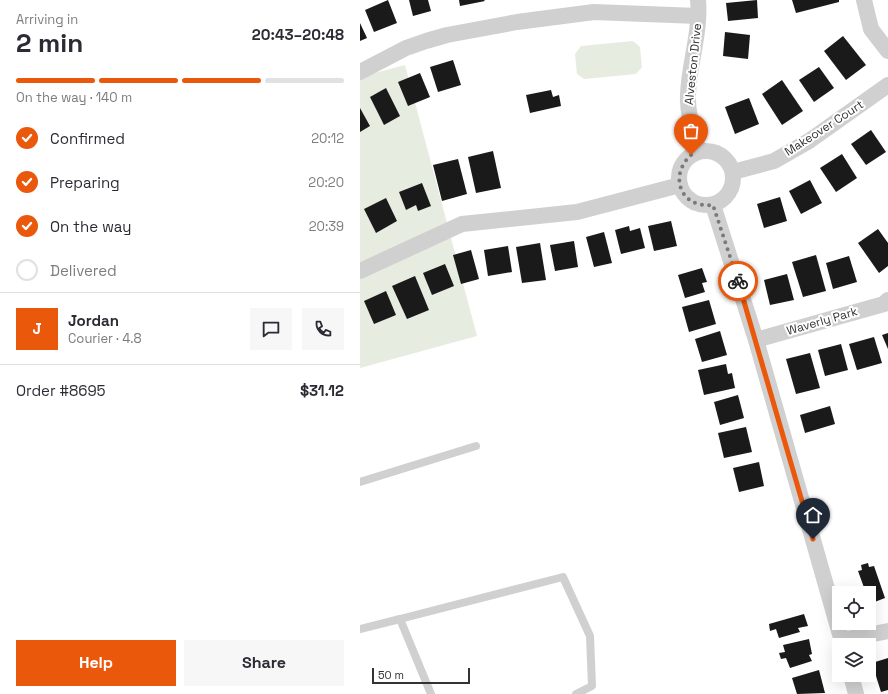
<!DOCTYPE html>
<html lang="en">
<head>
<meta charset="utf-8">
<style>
  :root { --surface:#fff; --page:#f7f7f7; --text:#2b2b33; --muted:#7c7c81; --line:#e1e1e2; --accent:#ea580c }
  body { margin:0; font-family:"Space Grotesk",sans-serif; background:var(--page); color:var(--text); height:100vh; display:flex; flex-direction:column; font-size:15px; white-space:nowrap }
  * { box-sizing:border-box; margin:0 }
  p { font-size:13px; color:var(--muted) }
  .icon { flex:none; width:22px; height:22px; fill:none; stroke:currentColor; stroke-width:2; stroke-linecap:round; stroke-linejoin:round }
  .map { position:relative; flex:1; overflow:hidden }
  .sheet { display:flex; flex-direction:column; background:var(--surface); width:360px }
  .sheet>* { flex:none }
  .tools { position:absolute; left:472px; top:586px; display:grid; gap:8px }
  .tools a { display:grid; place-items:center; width:44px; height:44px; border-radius:0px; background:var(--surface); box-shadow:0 4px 16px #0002; font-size:20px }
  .scale { position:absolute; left:12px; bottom:10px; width:98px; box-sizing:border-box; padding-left:4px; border:2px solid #333; border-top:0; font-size:11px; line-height:14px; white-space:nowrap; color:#333; -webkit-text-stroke:3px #fff; paint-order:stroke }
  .pin { position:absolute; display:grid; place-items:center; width:34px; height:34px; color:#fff; margin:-41px -17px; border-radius:50% 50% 50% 0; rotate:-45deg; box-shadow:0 0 4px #0007 }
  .pin .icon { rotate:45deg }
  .courier { position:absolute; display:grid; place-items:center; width:40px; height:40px; margin:-20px; border:3px solid #ea580c; border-radius:50%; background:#fff; color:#222; box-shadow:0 1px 5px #0007 }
  .headline em { font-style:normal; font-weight:700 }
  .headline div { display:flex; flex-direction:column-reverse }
  .headline { display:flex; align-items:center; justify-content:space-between; height:68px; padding:0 16px }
  h1 { font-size:26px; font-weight:700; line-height:30px }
  .bar { display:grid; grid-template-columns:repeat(4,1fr); gap:6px 4px; align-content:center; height:48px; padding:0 16px }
  .bar i { height:5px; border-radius:3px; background:var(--line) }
  .bar .current { background:var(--accent) }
  .bar p { grid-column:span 4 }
  .line { display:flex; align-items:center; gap:10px; padding:0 16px; border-top:1px solid var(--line) }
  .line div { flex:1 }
  .round { display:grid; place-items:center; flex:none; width:42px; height:42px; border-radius:0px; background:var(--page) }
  ol { padding:0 16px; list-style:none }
  li { display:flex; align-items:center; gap:12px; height:44px }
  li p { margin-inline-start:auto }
  li .icon { padding:4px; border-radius:50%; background:var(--accent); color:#fff; stroke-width:4 }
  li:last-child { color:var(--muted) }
  li i { width:22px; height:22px; border:2px solid var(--line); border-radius:50% }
  .button { display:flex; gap:8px; margin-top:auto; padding:8px 16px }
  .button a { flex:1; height:46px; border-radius:0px; background:var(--accent); color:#fff; font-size:16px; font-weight:700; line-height:46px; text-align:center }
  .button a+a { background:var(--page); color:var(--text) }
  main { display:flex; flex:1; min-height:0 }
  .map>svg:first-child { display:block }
</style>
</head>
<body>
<main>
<section class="sheet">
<div class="headline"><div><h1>2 min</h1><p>Arriving in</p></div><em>20:43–20:48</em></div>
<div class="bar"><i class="current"></i><i class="current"></i><i class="current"></i><i></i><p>On the way · 140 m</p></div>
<ol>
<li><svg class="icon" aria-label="check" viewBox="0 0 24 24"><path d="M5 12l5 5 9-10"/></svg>Confirmed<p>20:12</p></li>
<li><svg class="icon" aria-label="check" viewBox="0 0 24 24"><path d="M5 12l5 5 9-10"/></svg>Preparing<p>20:20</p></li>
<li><svg class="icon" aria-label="check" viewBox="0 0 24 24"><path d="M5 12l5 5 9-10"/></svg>On the way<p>20:39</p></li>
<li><i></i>Delivered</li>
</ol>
<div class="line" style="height:72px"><b class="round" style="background:var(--accent);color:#fff">J</b><div><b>Jordan</b><p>Courier · 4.8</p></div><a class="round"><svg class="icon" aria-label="chat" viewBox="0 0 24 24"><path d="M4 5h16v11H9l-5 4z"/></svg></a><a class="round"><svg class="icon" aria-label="phone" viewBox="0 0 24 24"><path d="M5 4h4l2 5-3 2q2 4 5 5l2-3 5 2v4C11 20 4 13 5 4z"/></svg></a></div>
<div class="line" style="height:52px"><div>Order #8695</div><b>$31.12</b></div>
<div class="button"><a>Help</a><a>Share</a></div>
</section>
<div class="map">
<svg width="528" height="694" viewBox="0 0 528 694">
  <rect width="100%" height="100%" fill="#fff"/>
  <g fill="#e6ecdf">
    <path d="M273 41 280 47 282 67 276 74 224 79 217 74 215 54 221 46Z"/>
    <path d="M45 65 117 336 0 368V77Z"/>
  </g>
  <g fill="#1a1a1a">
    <path d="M28 0 37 23 14 32 5 10Z"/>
    <path d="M49 0H68L71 11 53 16Z"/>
    <path d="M99 0H124L125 1 100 6Z"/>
    <path d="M397 0 398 18 368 21 366 3Z"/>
    <path d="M432 0H479V2L436 13Z"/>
    <path d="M0 23 7 38 0 41Z"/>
    <path d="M365 32 390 35 388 59 363 56Z"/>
    <path d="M483 36 506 65 486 80 464 51Z"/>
    <path d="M93 60 101 85 78 92 70 67Z"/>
    <path d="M459 67 474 88 454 102 439 80Z"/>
    <path d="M60 73 70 97 48 106 38 82Z"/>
    <path d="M422 80 443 111 422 125 402 94Z"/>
    <path d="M26 88 40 116 24 125 10 97Z"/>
    <path d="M191 90 193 97 199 95 201 106 170 113 166 95Z"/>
    <path d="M389 98 399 124 375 134 365 107Z"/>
    <path d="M0 108 10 126 0 132Z"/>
    <path d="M511 130 526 152 506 165 491 144Z"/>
    <path d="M133 151 141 188 116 193 108 157Z"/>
    <path d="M482 154 497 178 476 192 460 168Z"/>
    <path d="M98 159 107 194 82 201 73 165Z"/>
    <path d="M450 180 462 203 441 214 429 191Z"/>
    <path d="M62 183 71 206 58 211 56 205 46 210 39 192Z"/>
    <path d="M420 197 427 221 404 228 397 204Z"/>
    <path d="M26 198 37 221 16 233 4 209Z"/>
    <path d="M311 221 317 246 294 251 288 226Z"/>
    <path d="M269 226 270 231 280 228 285 248 261 254 255 230Z"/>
    <path d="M518 229 528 243V266L519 273 498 243Z"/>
    <path d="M244 232 252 263 234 267 226 237Z"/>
    <path d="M214 241 218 267 195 271 190 245Z"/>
    <path d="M180 243 186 280 162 283 156 247Z"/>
    <path d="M148 246 152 272 128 276 124 250Z"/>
    <path d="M111 250 119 279 101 284 93 255Z"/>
    <path d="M456 255 466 291 443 297 432 262Z"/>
    <path d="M489 256 497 282 473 289 466 263Z"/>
    <path d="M85 264 94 286 72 295 63 273Z"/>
    <path d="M342 268 347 282 342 283 345 292 325 298 318 275Z"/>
    <path d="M427 274 434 300 410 305 404 280Z"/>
    <path d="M55 276 69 310 47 319 32 286Z"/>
    <path d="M26 291 36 315 14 324 4 301Z"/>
    <path d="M349 300 356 324 329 332 322 307Z"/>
    <path d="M360 331 367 355 342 362 335 339Z"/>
    <path d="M528 333V349L522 335Z"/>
    <path d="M514 337 522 363 497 370 489 344Z"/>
    <path d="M481 344 488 370 465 376 458 350Z"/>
    <path d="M450 353 460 388 436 394 426 359Z"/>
    <path d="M366 364 368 374 372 373 375 388 344 395 338 370Z"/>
    <path d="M378 395 384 418 360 425 354 402Z"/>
    <path d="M470 406 475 424 445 433 440 415Z"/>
    <path d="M386 427 392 452 364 458 358 433Z"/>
    <path d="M399 462 404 486 379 492 373 468Z"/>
    <path d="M508 563 509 567 514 566 525 598 512 603 509 593H506L498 571 502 570 501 565Z"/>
    <path d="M444 614 448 626 438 628 440 632 419 638 416 629 410 631 409 624Z"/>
    <path d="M449 639 452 654 449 655 452 661 430 668 426 658 421 659 419 653 425 652 423 645Z"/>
    <path d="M528 658V690L521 692 512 663Z"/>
    <path d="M459 670 465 693 437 694 432 678Z"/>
  </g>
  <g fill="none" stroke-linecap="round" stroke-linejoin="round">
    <g stroke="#d0d0d0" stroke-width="8">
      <path d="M0 482 116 446"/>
      <path d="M0 629 40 619"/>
      <path d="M71 694 40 619 203 577 230 636 232 686 216 694"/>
    </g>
    <g stroke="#d0d0d0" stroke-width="16">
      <path d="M338 0C341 32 329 63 328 95 327 114 334 133 339 151"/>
      <path d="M504 0 511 29 528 51"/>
      <path d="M0 72 46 48 66 41 87 35 157 22 234 12 338 16"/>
      <circle cx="346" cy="178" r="27"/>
      <path d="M373 172 414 161 449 141 528 85"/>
      <path d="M353 205 396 340 483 645"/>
      <path d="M0 271 102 224 217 212 320 185"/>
      <path d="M396 340 524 304 528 300"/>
      <path d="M482 640 528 631"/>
      <path d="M491 675 496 694"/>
    </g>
  </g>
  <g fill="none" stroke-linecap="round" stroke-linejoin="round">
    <path stroke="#7a7a7a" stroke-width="4" stroke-dasharray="0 7.2" d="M331 155C308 176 321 209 353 205L378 281"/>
    <path stroke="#ea580c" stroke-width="5" d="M378 281 453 539"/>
  </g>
  <g text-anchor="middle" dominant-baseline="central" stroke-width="4" stroke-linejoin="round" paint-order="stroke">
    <g font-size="12" fill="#333" stroke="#fff">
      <text transform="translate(333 64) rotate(-84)">Alveston Drive</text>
      <text transform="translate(464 128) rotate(-33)">Makeover Court</text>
      <text transform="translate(462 321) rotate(-16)">Waverly Park</text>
    </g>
  </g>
</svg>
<div class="tools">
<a><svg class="icon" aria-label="locate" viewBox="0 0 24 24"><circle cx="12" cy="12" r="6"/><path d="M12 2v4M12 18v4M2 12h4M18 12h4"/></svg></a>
<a><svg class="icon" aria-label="layers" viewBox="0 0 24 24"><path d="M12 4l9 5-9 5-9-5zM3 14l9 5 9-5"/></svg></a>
</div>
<div class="scale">50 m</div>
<div class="pin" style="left:331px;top:155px;background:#ea580c"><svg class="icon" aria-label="bag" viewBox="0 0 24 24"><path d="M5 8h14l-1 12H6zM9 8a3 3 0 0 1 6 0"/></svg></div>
<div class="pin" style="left:453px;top:539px;background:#1f2937"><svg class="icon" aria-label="home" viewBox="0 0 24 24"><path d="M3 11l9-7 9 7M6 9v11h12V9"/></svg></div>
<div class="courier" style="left:378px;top:281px"><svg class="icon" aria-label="bike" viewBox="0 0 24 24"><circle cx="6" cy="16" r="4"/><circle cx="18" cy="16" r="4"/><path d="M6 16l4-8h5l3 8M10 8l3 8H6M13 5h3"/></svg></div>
</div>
</main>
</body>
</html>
